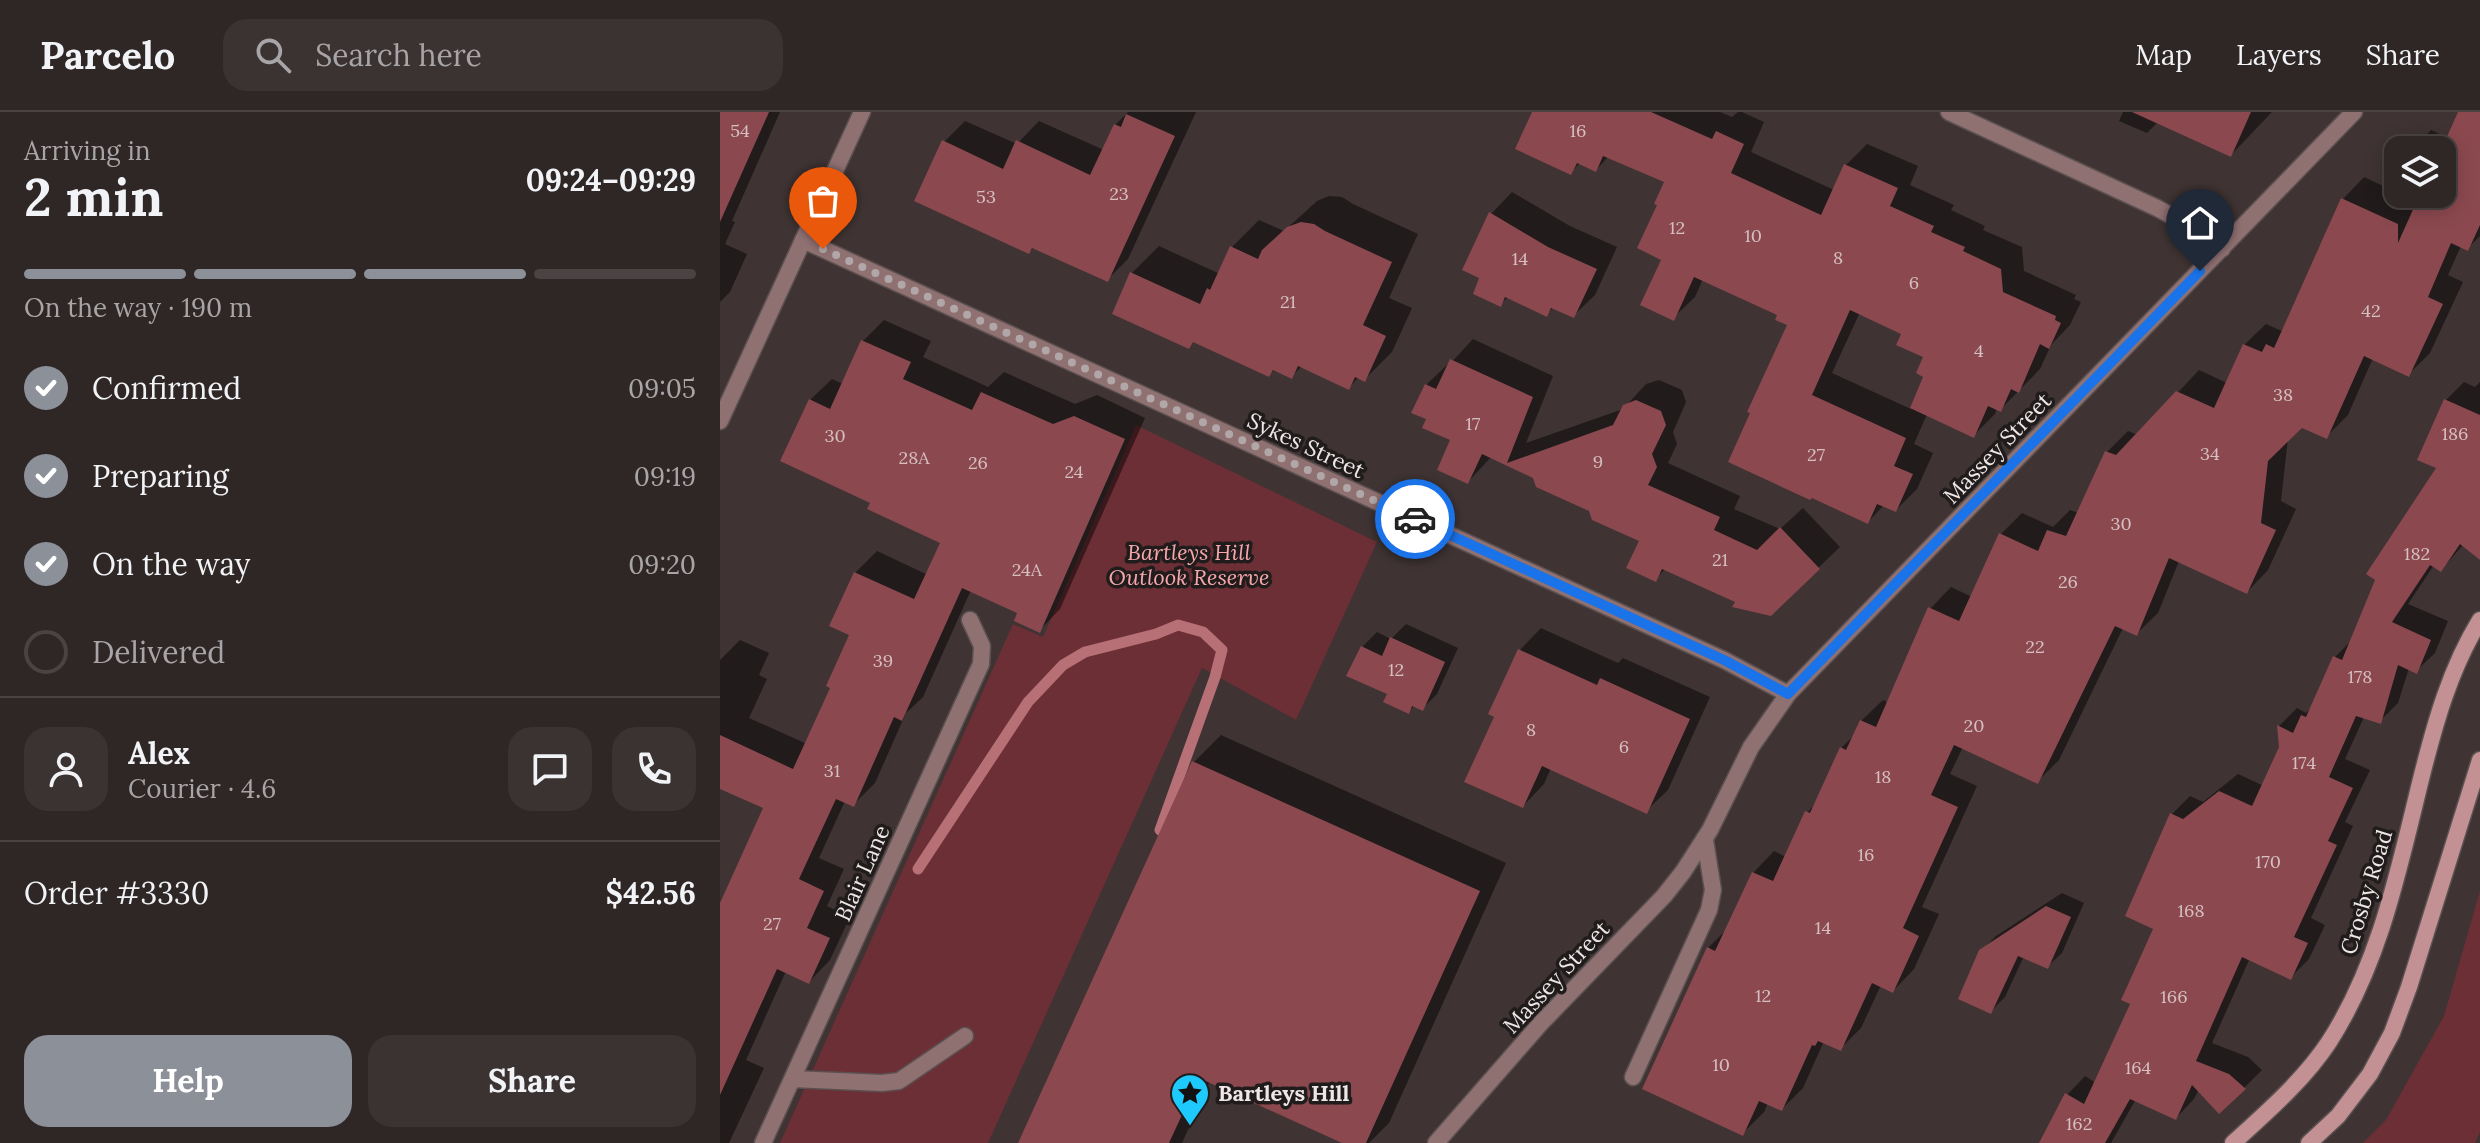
<!DOCTYPE html>
<html lang="en">
<head>
<meta charset="utf-8">
<style>
  :root { --surface:#2f2626; --page:#3b3232; --text:#f1f3f6; --muted:#a7a5a7; --line:#4a4343; --accent:#8c9099 }
  body { margin:0; font-family:Lora,serif; background:var(--page); color:var(--text); height:100vh; display:flex; flex-direction:column; font-size:30px; white-space:nowrap }
  * { box-sizing:border-box; margin:0 }
  p { font-size:26px; color:var(--muted) }
  .icon { flex:none; width:44px; height:44px; fill:none; stroke:currentColor; stroke-width:2; stroke-linecap:round; stroke-linejoin:round }
  .map { position:relative; flex:1; overflow:hidden }
  .panel { display:flex; flex-direction:column; background:var(--surface); width:720px }
  .panel>* { flex:none }
  .controls { position:absolute; left:1664px; top:24px; display:grid; gap:16px }
  .controls a { display:grid; place-items:center; width:72px; height:72px; border-radius:16px; background:var(--surface); box-shadow:0 4px 20px #0003,0 0 0 2px var(--line); font-size:40px }
  .pin { position:absolute; display:grid; place-items:center; width:68px; height:68px; color:#fff; margin:-82px -34px; border-radius:50% 50% 50% 0; rotate:-45deg; box-shadow:0 0 8px #0007 }
  .pin .icon { rotate:45deg }
  .courier { position:absolute; display:grid; place-items:center; width:80px; height:80px; margin:-40px; border:6px solid #1a73e8; border-radius:50%; background:#fff; color:#222; box-shadow:0 2px 10px #0007 }
  .head em { font-style:normal; font-weight:800 }
  .head div { display:flex; flex-direction:column-reverse }
  .head { display:flex; align-items:center; justify-content:space-between; height:136px; padding:0 24px }
  h1 { font-size:52px; font-weight:800; line-height:60px }
  .bar { display:grid; grid-template-columns:repeat(4,1fr); gap:12px 8px; align-content:center; height:96px; padding:0 24px }
  .bar i { height:10px; border-radius:6px; background:var(--line) }
  .bar .on { background:var(--accent) }
  .bar p { grid-column:span 4 }
  .line { display:flex; align-items:center; gap:20px; padding:0 24px; border-top:2px solid var(--line) }
  .line div { flex:1 }
  .round { display:grid; place-items:center; flex:none; width:84px; height:84px; border-radius:24px; background:var(--page) }
  ol { padding:0 24px; list-style:none }
  li { display:flex; align-items:center; gap:24px; height:88px }
  li p { margin-inline-start:auto }
  li .icon { padding:8px; border-radius:50%; background:var(--accent); color:#fff; stroke-width:4 }
  li:last-child { color:var(--muted) }
  li i { width:44px; height:44px; border:4px solid var(--line); border-radius:50% }
  .primary-button { display:flex; gap:16px; margin-top:auto; padding:16px 24px }
  .primary-button a { flex:1; height:92px; border-radius:24px; background:var(--accent); color:#fff; font-size:32px; font-weight:800; line-height:92px; text-align:center }
  .primary-button a+a { background:var(--page); color:var(--text) }
  header { display:flex; align-items:center; gap:48px; box-sizing:border-box; height:112px; padding:0 40px; background:var(--surface); border-bottom:2px solid var(--line) }
  header strong { font-size:38px }
  nav { display:flex; gap:44px; margin-inline-start:auto; font-size:28px }
  .search { width:560px; height:72px; background:var(--page); display:flex; align-items:center; gap:20px; box-sizing:border-box; padding:0 28px; border-radius:24px; color:var(--muted); font-size:30px }
  main { display:flex; flex:1; min-height:0 }
  .map>svg:first-child { display:block }
</style>
</head>
<body>
<header>
<strong>Parcelo</strong>
<div class="search"><svg class="icon" aria-label="search" viewBox="0 0 24 24"><circle cx="10" cy="10" r="6"/><path d="M15 15l6 6"/></svg>Search here</div>
<nav><a>Map</a><a>Layers</a><a>Share</a></nav>
</header>
<main>
<section class="panel">
<div class="head"><div><h1>2 min</h1><p>Arriving in</p></div><em>09:24–09:29</em></div>
<div class="bar"><i class="on"></i><i class="on"></i><i class="on"></i><i></i><p>On the way · 190 m</p></div>
<ol>
<li><svg class="icon" aria-label="check" viewBox="0 0 24 24"><path d="M5 12l5 5 9-10"/></svg>Confirmed<p>09:05</p></li>
<li><svg class="icon" aria-label="check" viewBox="0 0 24 24"><path d="M5 12l5 5 9-10"/></svg>Preparing<p>09:19</p></li>
<li><svg class="icon" aria-label="check" viewBox="0 0 24 24"><path d="M5 12l5 5 9-10"/></svg>On the way<p>09:20</p></li>
<li><i></i>Delivered</li>
</ol>
<div class="line" style="height:144px"><a class="round"><svg class="icon" aria-label="person" viewBox="0 0 24 24"><circle cx="12" cy="8" r="4"/><path d="M4 21q1-7 8-7t8 7"/></svg></a><div><b>Alex</b><p>Courier · 4.6</p></div><a class="round"><svg class="icon" aria-label="chat" viewBox="0 0 24 24"><path d="M4 5h16v11H9l-5 4z"/></svg></a><a class="round"><svg class="icon" aria-label="phone" viewBox="0 0 24 24"><path d="M5 4h4l2 5-3 2q2 4 5 5l2-3 5 2v4C11 20 4 13 5 4z"/></svg></a></div>
<div class="line" style="height:104px"><div>Order #3330</div><b>$42.56</b></div>
<div class="primary-button"><a>Help</a><a>Share</a></div>
</section>
<div class="map">
<svg width="1760" height="1031" viewBox="0 0 1760 1031">
  <rect width="100%" height="100%" fill="#3f3333"/>
  <g fill="#6c2f36">
    <path d="M416 313 657 430 576 608 482 556 268 1031H60L293 512 323 525Z"/>
    <path d="M1760 779V1020L1755 1031H1643L1666 1008 1724 904Z"/>
  </g>
  <g fill="#0007" fill-rule="evenodd">
    <path d="M0 0H60L12 109 15 110 5 132 27 142 10 180 0 190Z"/>
    <path d="M408 0H476L408 147 387 168 314 135 309 140 224 30 245 9 297 32 319 9 384 38 395 13Z"/>
    <path d="M814 0H1000L1012 5 1018 0H1022L1044 10 1031 40 1114 78 1126 53 1147 32 1198 54 1190 73 1234 93 1231 98 1265 114 1263 118 1302 135 1304 159 1356 183 1354 187 1361 190 1350 213 1331 233 1320 257 1280 298 1277 296 1275 302 1253 324 1207 302 1194 332 1213 341 1197 377 1176 398 1164 393 1148 410 1092 384 1069 212 1060 202 983 167 975 185 953 206 943 147 947 69 889 44 876 58 860 51 851 60ZM1140 200 1184 221 1206 244V264L1191 297 1112 261Z"/>
    <path d="M1403 0H1552L1511 43 1438 10 1427 21 1399 9Z"/>
    <path d="M1740 0H1760V124L1747 137 1741 134 1728 163 1743 170 1710 241 1689 262 1653 246 1628 303 1606 325 1581 313 1568 326 1561 389 1576 397 1548 458 1527 480 1459 449 1438 501 1416 522 1403 516 1339 648 1318 669 1243 635 1230 662 1257 674 1202 795 1219 802 1194 857 1173 879 1161 873 1141 916 1120 937 1104 929 1083 976 1062 997 1048 991 1044 1000 1023 1021 988 836 1006 818 1033 761 1054 739 1066 745 1087 701 1096 691 1121 636 1136 622 1141 609 1163 588 1169 591 1210 497 1231 475 1252 485 1281 422 1302 401 1333 415 1350 398 1359 401 1387 340 1408 319 1418 323 1479 258 1507 271 1524 233 1546 212 1562 219 1623 87 1644 65 1672 78 1678 66V82H1722V38H1692L1711 18 1728 26Z"/>
    <path d="M792 80 850 114 897 135 875 183 853 204 834 195 827 202 789 184 781 192 762 165 771 102Z"/>
    <path d="M609 84 622 85 633 92 698 122 669 186 692 196 672 240 645 267 639 265 629 275 582 254 572 264 555 257 549 263 475 228 469 234 412 161 439 134 500 162 512 135 539 108 564 119 597 89Z"/>
    <path d="M164 208 211 229 203 245 268 275 284 260 355 292 377 283 425 306 340 497 319 519 300 500 251 478 203 585 186 601 155 671 133 693 125 689 99 746 124 757 107 794 130 805 110 848 89 870 66 859 26 948 44 956 9 1031H0V828L46 695 0 674V548L20 528 49 541 39 563 47 567 29 606 87 632 113 575 132 522 135 461 157 439 208 463 223 430 153 390 90 288 112 267 123 272 143 229Z"/>
    <path d="M753 227 833 264 806 331 903 297 926 272 939 268 962 278 966 290 953 320 957 332 948 351 1020 384 1014 397 1060 417 1083 396 1120 435 1098 456 1018 489 946 456 936 467 922 428 814 365 771 345 748 370 733 327 709 306 706 273 728 252H730Z"/>
    <path d="M1744 270 1755 275 1760 270V446L1743 433 1721 458 1714 453 1688 492 1728 509 1715 541 1696 559 1689 556 1678 591 1660 609 1644 605 1625 647 1650 658 1625 710 1633 714 1591 806 1605 813 1589 847 1571 865 1530 846 1492 931 1528 945 1542 958 1524 976 1479 977 1474 987 1456 1006 1416 987 1391 1031H1321L1347 983 1365 964 1376 971 1412 891 1436 816 1408 803 1452 702 1470 684 1483 690 1518 662 1544 674 1561 636 1559 614 1577 596 1586 601 1594 593 1615 545 1632 528 1719 355 1726 288Z"/>
    <path d="M686 512 738 536 717 582 703 596 695 593 688 600 670 581 642 535 657 520 671 527Z"/>
    <path d="M821 516 898 551 903 546 990 585 948 678 926 699 831 656 824 672 803 694 777 604 771 601 800 538Z"/>
    <path d="M501 623 786 751 669 1011 649 1031H627L490 969 462 1031H300L473 651Z"/>
    <path d="M1342 781 1364 791 1342 841 1327 855 1304 844 1285 885 1270 900 1261 839 1276 824Z"/>
  </g>
  <g fill="none" stroke-linecap="round" stroke-linejoin="round">
    <path stroke="#b77176" stroke-width="11" d="M198 757 308 590 343 553 365 540 436 522 458 513 483 520 502 538 495 565 440 718"/>
  </g>
  <g fill="#8b494f">
    <path d="M0 0H49L0 110Z"/>
    <path d="M812 0H931L992 27 996 19 1024 32 1011 61 1101 103 1124 52 1178 76 1170 94 1214 114 1211 120 1245 135 1243 139 1281 157 1283 180 1336 204 1335 208 1341 211 1329 237 1320 232 1299 281 1291 277 1281 300 1268 294 1254 326 1190 296 1203 265 1196 261 1203 245 1176 233 1181 222 1130 198 1092 283 1186 326 1174 354 1193 362 1176 400 1157 392 1148 412 1092 386 1090 388 1008 350 1030 301 1027 300 1067 213 1055 208 1057 203 974 165 954 209 920 193 941 148 917 136 937 93 934 92 944 70 883 44 876 60 857 51 851 63 795 37Z"/>
    <path d="M1412 0H1531L1511 45Z"/>
    <path d="M1738 0H1760V113L1748 139 1731 131 1708 185 1723 192 1689 265 1644 244 1607 327 1582 316 1548 349 1541 411 1556 418 1527 482 1449 446 1417 524 1395 514 1318 672 1234 633 1211 683 1238 695 1183 816 1199 824 1173 881 1152 871 1121 939 1098 929 1095 934 1092 933 1062 999 1039 989 1023 1024 922 977 987 835 995 839 1032 760 1053 769 1085 699 1090 701 1120 635 1126 638 1140 608 1156 615 1208 495 1239 509 1279 421 1318 439 1327 418 1346 424 1385 339 1396 343 1456 279 1494 296 1523 232 1542 240 1546 232 1554 236 1621 86 1678 112V131L1700 82H1722L1721 38Z"/>
    <path d="M406 2 455 24 388 170 312 136 309 142 194 89 222 28 283 57 296 28 370 63 394 12 401 15Z"/>
    <path d="M769 100 828 135 877 157 854 206 831 196 827 205 785 185 781 195 753 182 759 166 742 158Z"/>
    <path d="M581 110 594 112 605 119 672 150 643 213 666 224 645 270 635 265 629 278 578 254 572 267 553 258 549 265 473 230 469 237 392 202 410 160 480 192 487 176 490 178 510 134 538 147 542 138 567 115Z"/>
    <path d="M141 228 191 250 183 267 252 298 261 280 333 312 354 304 405 327 320 521 294 509 297 501 242 476 182 609 174 605 134 695 116 687 79 767 104 779 87 816 110 826 89 872 57 857 0 983V791L43 696 0 677V623L73 657 110 576 106 574 129 523 109 514 134 460 194 487 220 431 147 397 150 391 60 349 89 287 110 297Z"/>
    <path d="M730 247 813 285 787 351 893 313 903 293 916 288 941 299 946 313 932 342 937 355 928 373 1000 405 994 418 1037 438 1060 415 1100 457 1051 504 1012 495 1015 490 942 457 936 470 906 456 919 429 872 408 869 399 816 375 813 366 762 342 748 372 717 358 730 328 702 316 706 307 691 301 705 272 716 277Z"/>
    <path d="M1724 287 1760 303V448L1740 432 1721 460 1710 453 1672 510 1711 528 1697 562 1678 553 1661 612 1636 604 1609 665 1633 676 1608 729 1617 733 1574 825 1588 831 1571 868 1522 845 1476 949 1509 962 1526 977 1499 1002 1472 973 1456 1008 1410 987 1385 1031H1319L1345 981 1364 992 1410 892 1401 888 1433 817 1405 804 1450 701 1463 707 1499 679 1532 694 1559 635 1557 613 1573 621 1581 603 1586 605 1613 544 1622 548 1655 468 1646 462 1716 356 1697 348Z"/>
    <path d="M670 525 725 550 703 599 692 594 689 602 663 590 667 582 626 564 641 534 662 544Z"/>
    <path d="M798 537 877 573 880 566 970 607 927 702 822 654 803 696 744 670 774 605 768 602Z"/>
    <path d="M472 649 760 779 646 1031H622L479 966 449 1031H298Z"/>
    <path d="M1326 794 1351 805 1328 857 1298 844 1271 902 1238 887 1259 838Z"/>
  </g>
  <g fill="none" stroke-linecap="round" stroke-linejoin="round">
    <defs>
      <g id="lane">
        <path d="M913 965 989 798 993 778 985 728"/>
        <path d="M73 967 162 971 179 969 245 924"/>
        <path d="M43 1031 261 552 262 534 250 508"/>
      </g>
      <g id="street">
        <path d="M1229 0 1437 96 1461 109 1502 137"/>
        <path d="M83 128 1004 548 1068 582"/>
        <path d="M0 309 142 0"/>
        <path d="M716 1031 821 911 944 784 963 760 990 718 1031 635 1068 582 1634 0"/>
      </g>
      <g id="secondary">
        <path d="M1513 1031C1547 1000 1584 968 1609 930 1660 851 1679 756 1701 667 1715 611 1730 557 1760 508"/>
        <path d="M1589 1031 1618 1004 1650 962 1672 921 1689 875 1760 648"/>
      </g>
    </defs>
    <use href="#lane" stroke="#5b5050" stroke-width="19"/>
    <use href="#street" stroke="#5b5050" stroke-width="19"/>
    <use href="#secondary" stroke="#5b5050" stroke-width="19"/>
    <use href="#lane" stroke="#907172" stroke-width="16"/>
    <use href="#street" stroke="#907172" stroke-width="16"/>
    <use href="#secondary" stroke="#c39194" stroke-width="16"/>
  </g>
  <g fill="none" stroke-linecap="round" stroke-linejoin="round">
    <path stroke="#b1a7a8" stroke-width="8" stroke-dasharray="0 14.4" d="M103 137 695 407"/>
    <path stroke="#1a73e8" stroke-width="10" d="M695 407 1004 548 1068 582 1480 159"/>
  </g>
  <defs>
    <symbol id="sight-pin" viewBox="-11 -11 22 30"><path d="M0 17L-7.5 6A9.5 9.5 0 1 1 7.5 6Z" fill="#1ec9fd" stroke="#211c1c"/><path d="M0-6L1.8-2.2L6-1.7L2.9 1.2L3.7 5.4L0 3.3L-3.7 5.4L-2.9 1.2L-6-1.7L-1.8-2.2Z" fill="#111"/></symbol>
  </defs>
  <g fill-rule="evenodd">
    <use href="#sight-pin" x="448" y="959" width="44" height="60"/>
  </g>
  <g text-anchor="middle" dominant-baseline="central" stroke-width="7" stroke-linejoin="round" paint-order="stroke">
    <g font-size="18" fill="#d5bfc1">
      <text x="20" y="18">54</text>
      <text x="858" y="18">16</text>
      <text x="399" y="81">23</text>
      <text x="266" y="84">53</text>
      <text x="957" y="115">12</text>
      <text x="1033" y="123">10</text>
      <text x="1118" y="145">8</text>
      <text x="800" y="146">14</text>
      <text x="1194" y="170">6</text>
      <text x="568" y="189">21</text>
      <text x="1651" y="198">42</text>
      <text x="1259" y="238">4</text>
      <text x="1563" y="282">38</text>
      <text x="753" y="311">17</text>
      <text x="1735" y="321">186</text>
      <text x="115" y="323">30</text>
      <text x="1490" y="341">34</text>
      <text x="1096" y="342">27</text>
      <text x="194" y="345">28A</text>
      <text x="878" y="349">9</text>
      <text x="258" y="350">26</text>
      <text x="354" y="359">24</text>
      <text x="1401" y="411">30</text>
      <text x="1697" y="441">182</text>
      <text x="1000" y="447">21</text>
      <text x="307" y="457">24A</text>
      <text x="1348" y="469">26</text>
      <text x="1315" y="534">22</text>
      <text x="163" y="548">39</text>
      <text x="676" y="557">12</text>
      <text x="1640" y="564">178</text>
      <text x="1254" y="613">20</text>
      <text x="811" y="617">8</text>
      <text x="904" y="634">6</text>
      <text x="1584" y="650">174</text>
      <text x="112" y="658">31</text>
      <text x="1163" y="664">18</text>
      <text x="1146" y="742">16</text>
      <text x="1548" y="749">170</text>
      <text x="1471" y="798">168</text>
      <text x="52" y="811">27</text>
      <text x="1103" y="815">14</text>
      <text x="1043" y="883">12</text>
      <text x="1454" y="884">166</text>
      <text x="1001" y="952">10</text>
      <text x="1418" y="955">164</text>
      <text x="1359" y="1011">162</text>
    </g>
    <g font-size="22" fill="#eee6e7" stroke="#211c1c">
      <text transform="translate(586 333) rotate(25)">Sykes Street</text>
      <text transform="translate(1277 336) rotate(-46)">Massey Street</text>
      <text transform="translate(142 761) rotate(-66)">Blair Lane</text>
      <text transform="translate(1646 780) rotate(-73)">Crosby Road</text>
      <text transform="translate(836 865) rotate(-47)">Massey Street</text>
    </g>
    <g font-size="22" font-style="italic" fill="#f6a6ab" stroke="#211c1c">
      <text x="469" y="440">Bartleys Hill<tspan x="469" dy="25">Outlook Reserve</tspan></text>
    </g>
    <g font-size="22" font-weight="bold" fill="#eee6e7" stroke="#211c1c" text-anchor="start">
      <text x="498" y="981">Bartleys Hill</text>
    </g>
  </g>
</svg>
<div class="controls">
<a><svg class="icon" aria-label="layers" viewBox="0 0 24 24"><path d="M12 4l9 5-9 5-9-5zM3 14l9 5 9-5"/></svg></a>
</div>
<div class="pin" style="left:103px;top:137px;background:#ea580c"><svg class="icon" aria-label="bag" viewBox="0 0 24 24"><path d="M5 8h14l-1 12H6zM9 8a3 3 0 0 1 6 0"/></svg></div>
<div class="pin" style="left:1480px;top:159px;background:#1f2937"><svg class="icon" aria-label="home" viewBox="0 0 24 24"><path d="M3 11l9-7 9 7M6 9v11h12V9"/></svg></div>
<div class="courier" style="left:695px;top:407px"><svg class="icon" aria-label="car" viewBox="0 0 24 24"><path d="M5 17H2v-5l4-1 3-4h7l3 4 3 1v5h-3M9 17h6M6 11h13"/><circle cx="7" cy="17" r="2"/><circle cx="17" cy="17" r="2"/></svg></div>
</div>
</main>
</body>
</html>
